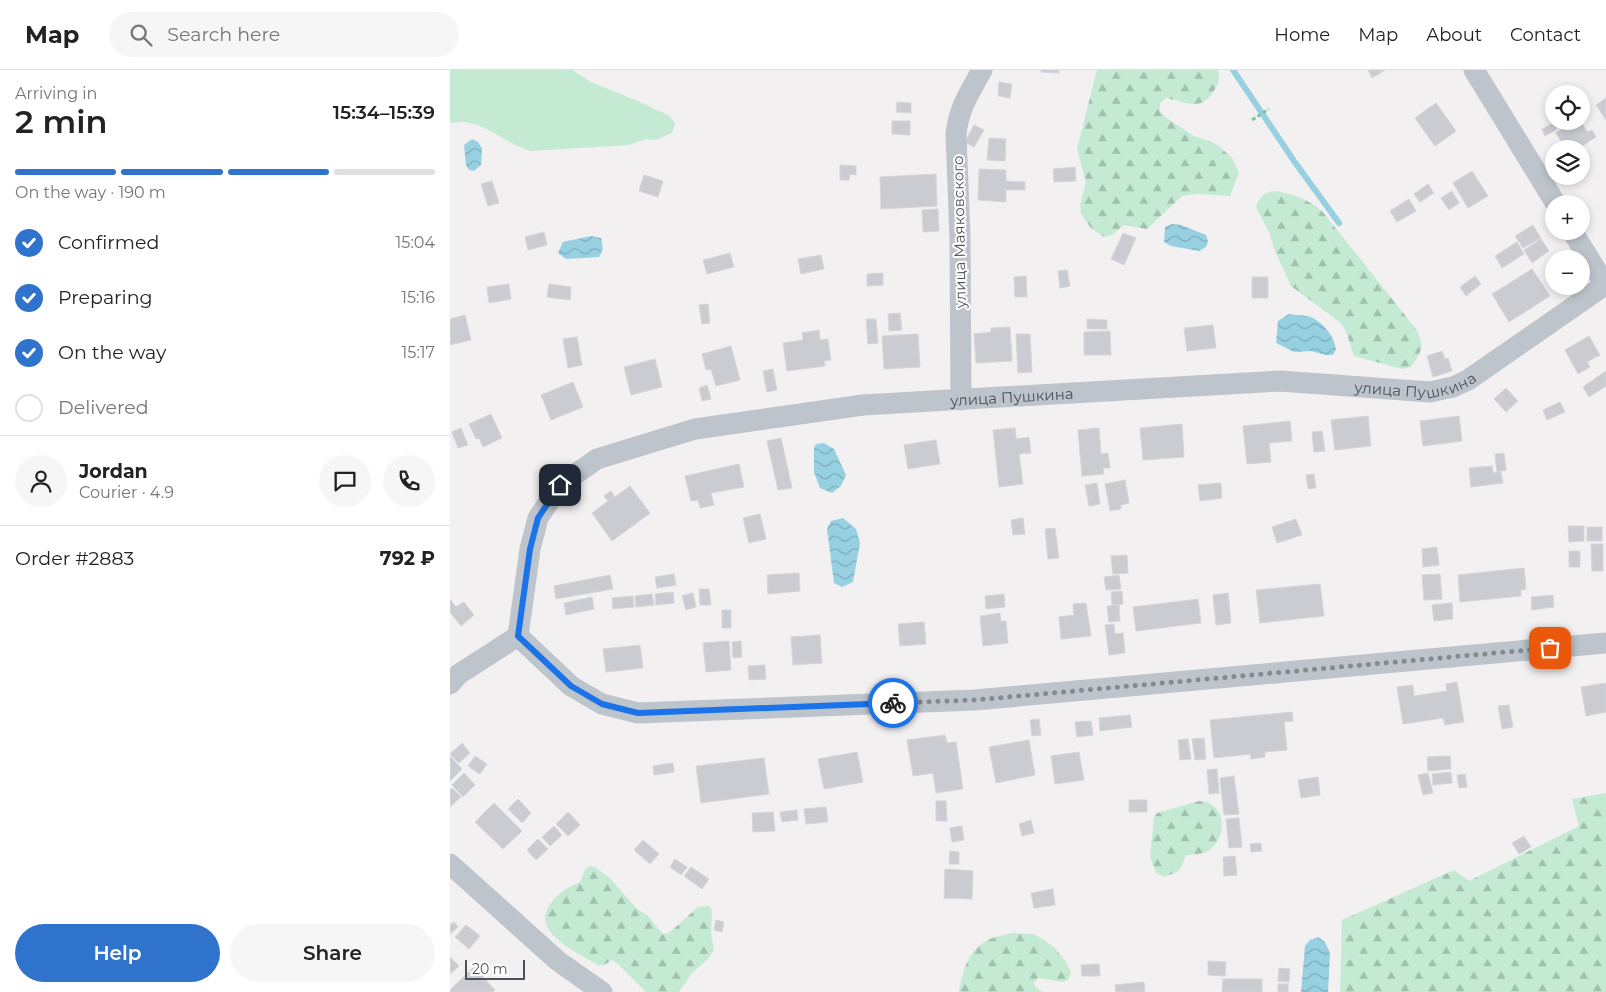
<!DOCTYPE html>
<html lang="en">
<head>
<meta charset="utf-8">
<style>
  :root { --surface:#fff; --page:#f6f6f6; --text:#222; --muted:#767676; --line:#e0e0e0; --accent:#3073cc }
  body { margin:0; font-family:Montserrat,sans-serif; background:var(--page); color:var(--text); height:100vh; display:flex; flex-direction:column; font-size:19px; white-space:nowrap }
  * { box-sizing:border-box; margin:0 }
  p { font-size:16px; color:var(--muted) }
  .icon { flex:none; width:28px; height:28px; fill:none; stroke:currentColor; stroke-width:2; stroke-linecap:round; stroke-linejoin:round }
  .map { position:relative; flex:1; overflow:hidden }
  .panel { display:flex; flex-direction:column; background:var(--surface); width:450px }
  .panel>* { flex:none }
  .controls { position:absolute; left:1095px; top:15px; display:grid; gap:10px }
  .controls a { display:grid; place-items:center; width:45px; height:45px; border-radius:50%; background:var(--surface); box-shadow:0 2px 8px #0003; font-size:25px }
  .scale { position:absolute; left:15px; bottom:12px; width:60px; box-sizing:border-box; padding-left:5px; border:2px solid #4a535b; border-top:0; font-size:14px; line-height:18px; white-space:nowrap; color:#4a535b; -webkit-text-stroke:4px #fff; paint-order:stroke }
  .pin { position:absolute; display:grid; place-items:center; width:42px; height:42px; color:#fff; margin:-21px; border-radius:10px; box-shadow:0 2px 8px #0006 }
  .courier { position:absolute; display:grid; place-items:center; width:50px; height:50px; margin:-25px; border:4px solid #1a73e8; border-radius:50%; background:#fff; color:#222; box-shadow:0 1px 6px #0007 }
  .summary em { font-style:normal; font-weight:600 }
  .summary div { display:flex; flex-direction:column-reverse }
  .summary { display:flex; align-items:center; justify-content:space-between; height:85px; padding:0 15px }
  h1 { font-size:32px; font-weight:600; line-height:38px }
  .bar { display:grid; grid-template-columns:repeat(4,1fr); gap:8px 5px; align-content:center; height:60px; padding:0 15px }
  .bar i { height:6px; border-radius:4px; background:var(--line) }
  .bar .current { background:var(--accent) }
  .bar p { grid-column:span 4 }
  .line { display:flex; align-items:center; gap:12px; padding:0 15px; border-top:1px solid var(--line) }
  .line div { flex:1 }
  .round { display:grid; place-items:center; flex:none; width:52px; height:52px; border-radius:26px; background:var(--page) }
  ol { padding:0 15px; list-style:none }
  li { display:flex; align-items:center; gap:15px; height:55px }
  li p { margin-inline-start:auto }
  li .icon { padding:5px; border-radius:50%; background:var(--accent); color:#fff; stroke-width:4 }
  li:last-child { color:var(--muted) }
  li i { width:28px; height:28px; border:2px solid var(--line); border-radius:50% }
  .button { display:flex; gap:10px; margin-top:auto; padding:10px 15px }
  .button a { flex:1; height:58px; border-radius:30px; background:var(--accent); color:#fff; font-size:20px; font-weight:600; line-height:58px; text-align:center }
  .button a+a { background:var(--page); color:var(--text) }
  header { display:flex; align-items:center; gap:30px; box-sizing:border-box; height:70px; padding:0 25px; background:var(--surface); border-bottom:1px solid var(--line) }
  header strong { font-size:24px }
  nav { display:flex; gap:28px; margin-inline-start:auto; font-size:18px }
  .search { width:350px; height:45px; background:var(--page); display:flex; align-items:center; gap:12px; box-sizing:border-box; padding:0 18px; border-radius:28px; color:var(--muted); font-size:19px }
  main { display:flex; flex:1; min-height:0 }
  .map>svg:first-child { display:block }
</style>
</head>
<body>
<header>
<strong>Map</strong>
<div class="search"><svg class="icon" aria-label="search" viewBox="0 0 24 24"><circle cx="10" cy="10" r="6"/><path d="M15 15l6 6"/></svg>Search here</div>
<nav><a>Home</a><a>Map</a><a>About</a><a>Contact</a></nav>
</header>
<main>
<section class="panel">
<div class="summary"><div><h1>2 min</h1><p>Arriving in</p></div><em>15:34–15:39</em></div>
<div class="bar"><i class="current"></i><i class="current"></i><i class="current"></i><i></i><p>On the way · 190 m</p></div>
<ol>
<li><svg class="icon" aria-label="check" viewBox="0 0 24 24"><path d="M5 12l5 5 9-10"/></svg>Confirmed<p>15:04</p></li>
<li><svg class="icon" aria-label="check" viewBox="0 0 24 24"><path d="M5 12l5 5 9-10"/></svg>Preparing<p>15:16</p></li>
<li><svg class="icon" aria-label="check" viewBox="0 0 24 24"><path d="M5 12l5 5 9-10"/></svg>On the way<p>15:17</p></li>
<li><i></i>Delivered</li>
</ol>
<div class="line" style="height:90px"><a class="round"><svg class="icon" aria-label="person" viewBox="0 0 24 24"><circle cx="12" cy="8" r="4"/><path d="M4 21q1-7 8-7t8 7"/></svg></a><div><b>Jordan</b><p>Courier · 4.9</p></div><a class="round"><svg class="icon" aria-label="chat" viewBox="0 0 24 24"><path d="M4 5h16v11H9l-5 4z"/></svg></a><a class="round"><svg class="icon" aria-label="phone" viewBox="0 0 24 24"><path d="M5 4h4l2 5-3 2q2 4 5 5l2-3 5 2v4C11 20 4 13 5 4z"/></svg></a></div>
<div class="line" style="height:65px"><div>Order #2883</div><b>792 ₽</b></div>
<div class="button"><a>Help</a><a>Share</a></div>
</section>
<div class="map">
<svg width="1156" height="922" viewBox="0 0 1156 922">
  <defs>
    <pattern id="forest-firs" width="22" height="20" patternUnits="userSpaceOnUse" patternTransform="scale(1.25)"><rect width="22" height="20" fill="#c4ead3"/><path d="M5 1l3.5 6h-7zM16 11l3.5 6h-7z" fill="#a1c0ae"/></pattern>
    <pattern id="water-waves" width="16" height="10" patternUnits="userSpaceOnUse" patternTransform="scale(1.25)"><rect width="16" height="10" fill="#97d1e1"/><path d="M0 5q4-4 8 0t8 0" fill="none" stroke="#7dacb9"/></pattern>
  </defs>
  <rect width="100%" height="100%" fill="#f2f0f0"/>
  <path fill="#c4ead3" d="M0 0H122L141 12 190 32 220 46 225 54 222 63 205 70 196 69 179 75 81 81C59 75 42 58 20 53 14 51 6 53 0 53Z"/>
  <g fill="url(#forest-firs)">
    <path d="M647 0H768C770 8 769 13 765 19 753 43 736 32 716 28L710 33V41L715 47 744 66 762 72 770 77 782 88 789 103 780 126 747 124 732 126 697 159 674 155 662 165 654 167 641 158 631 144 630 135 636 112 627 79Z"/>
    <path d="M825 121C843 124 858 129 872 141L966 259C975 277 972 281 961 297L952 299 904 286 896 261 891 253 841 216 824 179 819 162 806 137C810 126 814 122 825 121Z"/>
    <path d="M1156 723V922H890L892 850 1004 800 1019 811 1129 756 1122 729Z"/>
    <path d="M749 731C774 732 779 761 762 778 755 785 745 784 736 785L729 801 714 807 706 803 700 787 704 747 707 743Z"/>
    <path d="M141 796 146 798 160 808 186 838 198 846 213 864 219 863 248 837 259 836 262 840 261 863 264 880 258 889 242 903 229 922H196L167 893 162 890 154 895H148C131 884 83 864 98 838 107 823 115 819 130 812L136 798Z"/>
    <path d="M563 863 584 864 604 877 616 892 621 902 619 909 613 912 588 908 584 912 585 917 593 922H509C512 902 519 878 540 869 547 866 555 865 563 863Z"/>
  </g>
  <g fill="url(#water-waves)">
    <path d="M22 69 28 72 32 78 31 95 24 101 19 100 16 95 14 75Z"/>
    <path d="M722 154 731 155 756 165 758 172 756 177 749 181 721 176 714 172 715 157Z"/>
    <path d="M141 166 151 168 153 179 149 187 116 189 108 183 113 172Z"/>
    <path d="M839 244C846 245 856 245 863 248 874 254 884 266 886 279L883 285H876L861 281 844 282 826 273 828 251Z"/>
    <path d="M374 373 384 379 396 405 391 416 382 423 370 418 364 402V378L366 374Z"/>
    <path d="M393 448 406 459 410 473 403 512 392 517 384 513 377 459 381 451Z"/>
    <path d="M868 867 875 872 880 883 878 922H851L855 876 860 870Z"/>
  </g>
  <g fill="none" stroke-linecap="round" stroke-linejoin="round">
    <path stroke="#97d1e1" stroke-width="6" d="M783 0 844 91 889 153"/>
  </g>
  <g fill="#cbccd2" stroke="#d5d6da">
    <path d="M591 0H609V3L591 2Z"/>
    <path d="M918 0H935L922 8Z"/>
    <path d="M549 12 562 14 560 28 548 26Z"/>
    <path d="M1156 28V50L1146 35Z"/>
    <path d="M447 32 461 33V43L446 42Z"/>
    <path d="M986 33 1006 61 985 76 965 48Z"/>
    <path d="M442 51H460V65L442 64Z"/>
    <path d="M1113 51H1131L1137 62 1142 60 1146 67 1127 79H1116L1106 63 1114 58 1111 53Z"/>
    <path d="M1103 53 1107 59 1095 66 1092 59Z"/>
    <path d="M524 55 534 60 524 77 515 72Z"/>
    <path d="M539 68 556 69 555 91 537 90Z"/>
    <path d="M390 95 406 96V105L400 104 399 110H390Z"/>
    <path d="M625 97 626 111 604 112 603 99Z"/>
    <path d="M529 99 556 100V111L575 112V120H556V132L528 130Z"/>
    <path d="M1022 101 1038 126 1018 138 1003 113Z"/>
    <path d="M486 104 487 136 431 139 430 107Z"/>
    <path d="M194 105 213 111 208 127 189 121Z"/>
    <path d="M42 111 49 133 38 136 31 114Z"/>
    <path d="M978 114 984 123 970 132 964 124Z"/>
    <path d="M1002 121 1009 133 999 140 991 128Z"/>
    <path d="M959 129 966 141 947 152 940 141Z"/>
    <path d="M488 139 489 161 473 162 472 140Z"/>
    <path d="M1083 155 1091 168 1073 178 1065 166Z"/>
    <path d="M94 162 97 175 78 180 75 167Z"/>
    <path d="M673 163 686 168 674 195 661 189Z"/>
    <path d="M1091 169 1099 181 1082 193 1074 180Z"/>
    <path d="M1067 172 1074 184 1052 198 1045 186Z"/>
    <path d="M280 183 284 197 257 204 253 190Z"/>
    <path d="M371 185 374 199 351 204 348 189Z"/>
    <path d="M1082 199 1100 226 1059 252 1042 224Z"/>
    <path d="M617 200 620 216 610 218 608 201Z"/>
    <path d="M433 203V215L417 216V204Z"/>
    <path d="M576 206 577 227H565L564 207Z"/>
    <path d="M1025 206 1031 214 1016 226 1010 217Z"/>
    <rect x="802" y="207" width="16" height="21"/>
    <path d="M59 214 61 229 39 233 37 217Z"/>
    <path d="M99 214 121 217 120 230 97 227Z"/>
    <path d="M258 234 260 253 252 254 249 235Z"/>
    <path d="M450 243 452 260 439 261 438 244Z"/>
    <path d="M15 245 21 270 0 275V249Z"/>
    <path d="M416 249H426L428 273 418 274Z"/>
    <path d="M637 249 657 250V259H637Z"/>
    <path d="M763 255 766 278 737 281 734 258Z"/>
    <path d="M560 257 562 291 526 293 524 264 541 262V258Z"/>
    <path d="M369 260 370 270 378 269 381 290 374 291 375 296 337 301 333 273 353 270 352 263Z"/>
    <path d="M660 261 661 285H634V262Z"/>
    <path d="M468 264 470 297 434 299 432 266Z"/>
    <path d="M566 264H580L582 302 568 303Z"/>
    <path d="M1139 266 1150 285 1137 292 1140 297 1128 304 1115 280Z"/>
    <path d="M127 267 132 295 118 298 113 269Z"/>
    <path d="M281 276 290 310 266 316 261 299 256 300 252 284Z"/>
    <path d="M992 281 995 289 998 288 1002 301 983 307 977 286Z"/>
    <path d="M205 289 212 317 181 325 174 297Z"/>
    <path d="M323 299 327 320 317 322 313 301Z"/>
    <path d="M1156 301V316L1139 327 1133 317Z"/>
    <path d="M123 312 133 337 101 350 91 325Z"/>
    <path d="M257 315 261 329 252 331 249 318Z"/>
    <path d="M1056 318 1068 331 1056 342 1044 329Z"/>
    <path d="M1110 332 1115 342 1097 350 1093 340Z"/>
    <path d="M41 344 52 368 33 377 29 368 26 369 19 354Z"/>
    <path d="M918 346 921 376 885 380 881 350Z"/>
    <path d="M1009 346 1012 371 973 376 970 351Z"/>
    <path d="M840 351 842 371 819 373 821 392 797 394 793 356Z"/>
    <path d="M732 354 734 387 693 390 690 358Z"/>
    <path d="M11 358 18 375 8 378 2 362Z"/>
    <path d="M565 358 566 369 579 367 581 383 569 384 573 414 549 417 543 360Z"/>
    <path d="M649 358 651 384 658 383 660 398H653L654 404 632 406 628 360Z"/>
    <path d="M872 361 875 381 864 382 862 362Z"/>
    <path d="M331 368 342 418 328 420 317 371Z"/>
    <path d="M486 370 490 394 458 399 454 375Z"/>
    <path d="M1054 383 1056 400 1047 402 1045 384Z"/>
    <path d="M289 394 294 417 261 423 264 435 250 438 248 430 241 431 235 406Z"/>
    <path d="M1042 396 1043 403 1051 402 1053 413 1021 417 1019 398Z"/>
    <path d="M864 404 866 418 858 419 856 405Z"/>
    <path d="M675 410 679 433 671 435V439L660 441 655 414Z"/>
    <path d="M647 413 650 434 639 436 635 415Z"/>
    <path d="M771 413 772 428 750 431 748 415Z"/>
    <path d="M180 416 200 443 162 471 142 443 158 431 154 426 161 421 165 427Z"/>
    <path d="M310 444 316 469 299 473 293 448Z"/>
    <path d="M573 448 575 464 563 465 561 450Z"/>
    <path d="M846 449 852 465 827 473 822 457Z"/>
    <path d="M1118 456H1134V471L1119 472Z"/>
    <rect x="1137" y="457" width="15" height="14"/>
    <path d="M605 458 609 488 598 489 595 459Z"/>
    <path d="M1141 474H1153V501H1142Z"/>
    <path d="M987 477 989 495 973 497 972 479Z"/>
    <rect x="1119" y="481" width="11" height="16"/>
    <path d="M677 485 678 503 663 504 661 486Z"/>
    <path d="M1074 498 1076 519 1071 520V526L1010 532 1008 505Z"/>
    <path d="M349 503 350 521 318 524 317 505Z"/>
    <path d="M224 504 226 515 207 518 205 507Z"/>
    <path d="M990 504 992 529 974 530 972 505Z"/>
    <path d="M160 505 163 519 106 529 104 516Z"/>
    <path d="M669 505 671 519 656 520 654 507Z"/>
    <path d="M870 514 874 546 810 553 806 520Z"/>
    <path d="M249 519H259L261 535H250Z"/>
    <path d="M672 521 673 534 662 535 661 522Z"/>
    <path d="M223 522 224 533 206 535 205 524Z"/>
    <path d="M243 523 246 537 236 540 232 526Z"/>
    <path d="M778 523 781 553 766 555 763 525Z"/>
    <path d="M202 524 204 535 186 537 185 526Z"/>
    <path d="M554 524 555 537 536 539 535 526Z"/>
    <path d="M1103 525 1104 537 1082 540 1081 527Z"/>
    <path d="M183 526 184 537 163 539 162 528Z"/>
    <path d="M142 527 144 539 116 545 114 533Z"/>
    <path d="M0 529 6 537 14 532 24 545 11 556 0 542Z"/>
    <path d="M748 529 751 553 686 561 683 537Z"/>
    <path d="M636 533 641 566 611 569 609 547 624 545 623 534Z"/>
    <path d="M1002 533 1003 549 984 551 982 535Z"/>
    <path d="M669 535 670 551 659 552 657 536Z"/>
    <rect x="272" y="540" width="9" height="18"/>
    <path d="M550 543 551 551H556L558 573 533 576 530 546Z"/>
    <path d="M474 552 476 574 450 576 448 554Z"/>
    <path d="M664 554 665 564 673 563 675 583 659 585 655 555Z"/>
    <path d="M370 565 372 593 343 595 341 567Z"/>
    <path d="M279 571 281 600 256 602 253 573Z"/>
    <path d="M291 571 292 587 283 588 282 572Z"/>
    <path d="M190 575 193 598 156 602 153 579Z"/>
    <path d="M315 595 316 609 299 610 298 596Z"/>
    <path d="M1007 612 1014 652 995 655 993 648 953 654 947 617 963 615 964 626 997 621 996 614Z"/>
    <path d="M1156 613V642L1136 646 1131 617Z"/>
    <path d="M1059 635 1063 657 1052 659 1048 636Z"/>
    <path d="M842 642 843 651 834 652 837 680 815 682V687L801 689 800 684 764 688 760 650Z"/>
    <path d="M680 645 682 657 650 661 649 648Z"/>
    <path d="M589 649 591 665 582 666 580 650Z"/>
    <path d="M641 651 643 665 627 667 625 652Z"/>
    <path d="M495 665 497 673 506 672 513 719 486 723 483 703 463 706 457 670Z"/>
    <path d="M754 668 756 689 745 690 742 669Z"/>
    <path d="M738 669 741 689 730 690 728 670Z"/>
    <path d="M579 670 585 705 546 713 539 677Z"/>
    <path d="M12 673 20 683 9 693 0 684Z"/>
    <path d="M407 682 413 712 374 719 368 689Z"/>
    <path d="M629 682 634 710 605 714 601 686Z"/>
    <path d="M0 686 12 699 0 711Z"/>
    <path d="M25 686 37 694 30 704 18 696Z"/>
    <path d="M1000 686 1001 699 978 701 977 687Z"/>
    <path d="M314 688 319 724 251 733 246 696Z"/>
    <path d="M223 693 224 702 204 705 203 696Z"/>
    <path d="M767 699 769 723 759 724 757 700Z"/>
    <path d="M1001 702 1002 713 983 715 982 704Z"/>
    <path d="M14 703 25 715 13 727 2 715Z"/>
    <path d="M978 703 983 723 973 725 968 705Z"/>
    <path d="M1015 704 1017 717 1009 718 1007 705Z"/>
    <path d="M784 706 789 744 774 745 770 708Z"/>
    <path d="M868 707 870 725 851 728 848 710Z"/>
    <path d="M2 718 11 727 0 737V720Z"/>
    <path d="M68 729 81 743 72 753 58 739Z"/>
    <rect x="679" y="730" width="18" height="12"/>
    <path d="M486 731H496L497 751H486Z"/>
    <path d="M44 733 72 761 53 779 25 752Z"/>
    <path d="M376 737 378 752 356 754 354 739Z"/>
    <path d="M347 740 348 750 332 752 330 742Z"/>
    <path d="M118 742 130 755 118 766 106 754Z"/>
    <path d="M323 742 325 761 303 762 302 743Z"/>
    <path d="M789 748 792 777 779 778 776 749Z"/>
    <path d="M581 750 584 763 572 766 569 754Z"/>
    <path d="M104 756 112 765 100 776 92 767Z"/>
    <path d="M512 756 514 770 502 772 500 758Z"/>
    <path d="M1074 766 1081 777 1069 784 1062 773Z"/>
    <path d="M88 769 98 779 86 790 77 780Z"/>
    <path d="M193 770 209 784 200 794 184 780Z"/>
    <path d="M811 773 812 781 801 782 800 774Z"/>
    <path d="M500 781 509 782V794H499Z"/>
    <path d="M785 786 787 805 774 806 773 787Z"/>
    <path d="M225 789 237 797 231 805 220 797Z"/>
    <path d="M241 797 259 809 252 819 234 806Z"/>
    <path d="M495 799 523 801 522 829 494 828Z"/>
    <path d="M603 819 605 835 584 838 581 823Z"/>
    <path d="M266 850 274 852 272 862 264 860Z"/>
    <path d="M4 852 8 857 0 864V855Z"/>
    <path d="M16 855 30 866 19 879 5 867Z"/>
    <path d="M0 887 9 896 0 904Z"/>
    <path d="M758 891 776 892 775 906 758 905Z"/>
    <path d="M649 894 650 906H632L631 895Z"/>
    <path d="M24 897 45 920 43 922H0V920Z"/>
    <path d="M829 898 840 899 839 912 828 911Z"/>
    <path d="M773 909H812V922H772Z"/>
    <path d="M694 912 695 922H666L665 915Z"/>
    <rect x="828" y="914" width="10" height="8"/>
  </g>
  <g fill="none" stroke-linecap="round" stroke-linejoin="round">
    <path stroke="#80c4a3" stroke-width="3" stroke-dasharray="4 2.5" stroke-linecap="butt" d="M802 50 819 39"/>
    <g stroke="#bdc4cb" stroke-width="21">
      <path d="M1024 0 1106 134"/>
      <path d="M1122 161 1156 216"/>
      <path d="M511 330 510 167 506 65C508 39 520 22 532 0"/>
      <path id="s1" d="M68 566 80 479 88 448 110 415 147 389 245 359 413 335 830 311 980 322 1003 317 1018 310 1155 215"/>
      <path d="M0 614 9 604 68 566 121 616 152 634 188 643 525 630 1156 573"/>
      <path d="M0 794 108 891 152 922"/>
    </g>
  </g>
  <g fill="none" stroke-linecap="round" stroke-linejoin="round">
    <path stroke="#858a8f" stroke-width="5" stroke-dasharray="0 9" d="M443 633 525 630 1100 578"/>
    <path stroke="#1a73e8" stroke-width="6" d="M110 415 88 448 80 479 68 566 121 616 152 634 188 643 443 633"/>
  </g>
  <g text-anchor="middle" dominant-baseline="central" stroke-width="4" stroke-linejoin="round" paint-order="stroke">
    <g font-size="15" fill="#4a535b" stroke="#fff">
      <text transform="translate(509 162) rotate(-91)">улица Маяковского</text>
      <text stroke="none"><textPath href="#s1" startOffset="1031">улица Пушкина</textPath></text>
      <text stroke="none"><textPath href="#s1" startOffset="626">улица Пушкина</textPath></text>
    </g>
  </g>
</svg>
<div class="controls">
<a><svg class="icon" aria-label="locate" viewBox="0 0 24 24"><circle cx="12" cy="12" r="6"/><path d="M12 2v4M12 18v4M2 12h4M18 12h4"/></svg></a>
<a><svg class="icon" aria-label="layers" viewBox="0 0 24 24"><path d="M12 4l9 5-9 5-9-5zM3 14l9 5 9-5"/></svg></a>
<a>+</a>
<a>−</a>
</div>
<div class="scale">20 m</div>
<div class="pin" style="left:1100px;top:578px;background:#ea580c"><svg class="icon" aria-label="bag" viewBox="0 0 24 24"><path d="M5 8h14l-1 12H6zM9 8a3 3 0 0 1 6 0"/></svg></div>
<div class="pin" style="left:110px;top:415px;background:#1f2937"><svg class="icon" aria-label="home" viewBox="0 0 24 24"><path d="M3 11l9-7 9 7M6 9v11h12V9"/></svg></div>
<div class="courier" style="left:443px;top:633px"><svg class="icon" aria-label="bike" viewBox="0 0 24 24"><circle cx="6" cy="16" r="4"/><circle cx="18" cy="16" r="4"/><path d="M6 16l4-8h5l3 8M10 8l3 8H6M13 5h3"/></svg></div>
</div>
</main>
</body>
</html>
